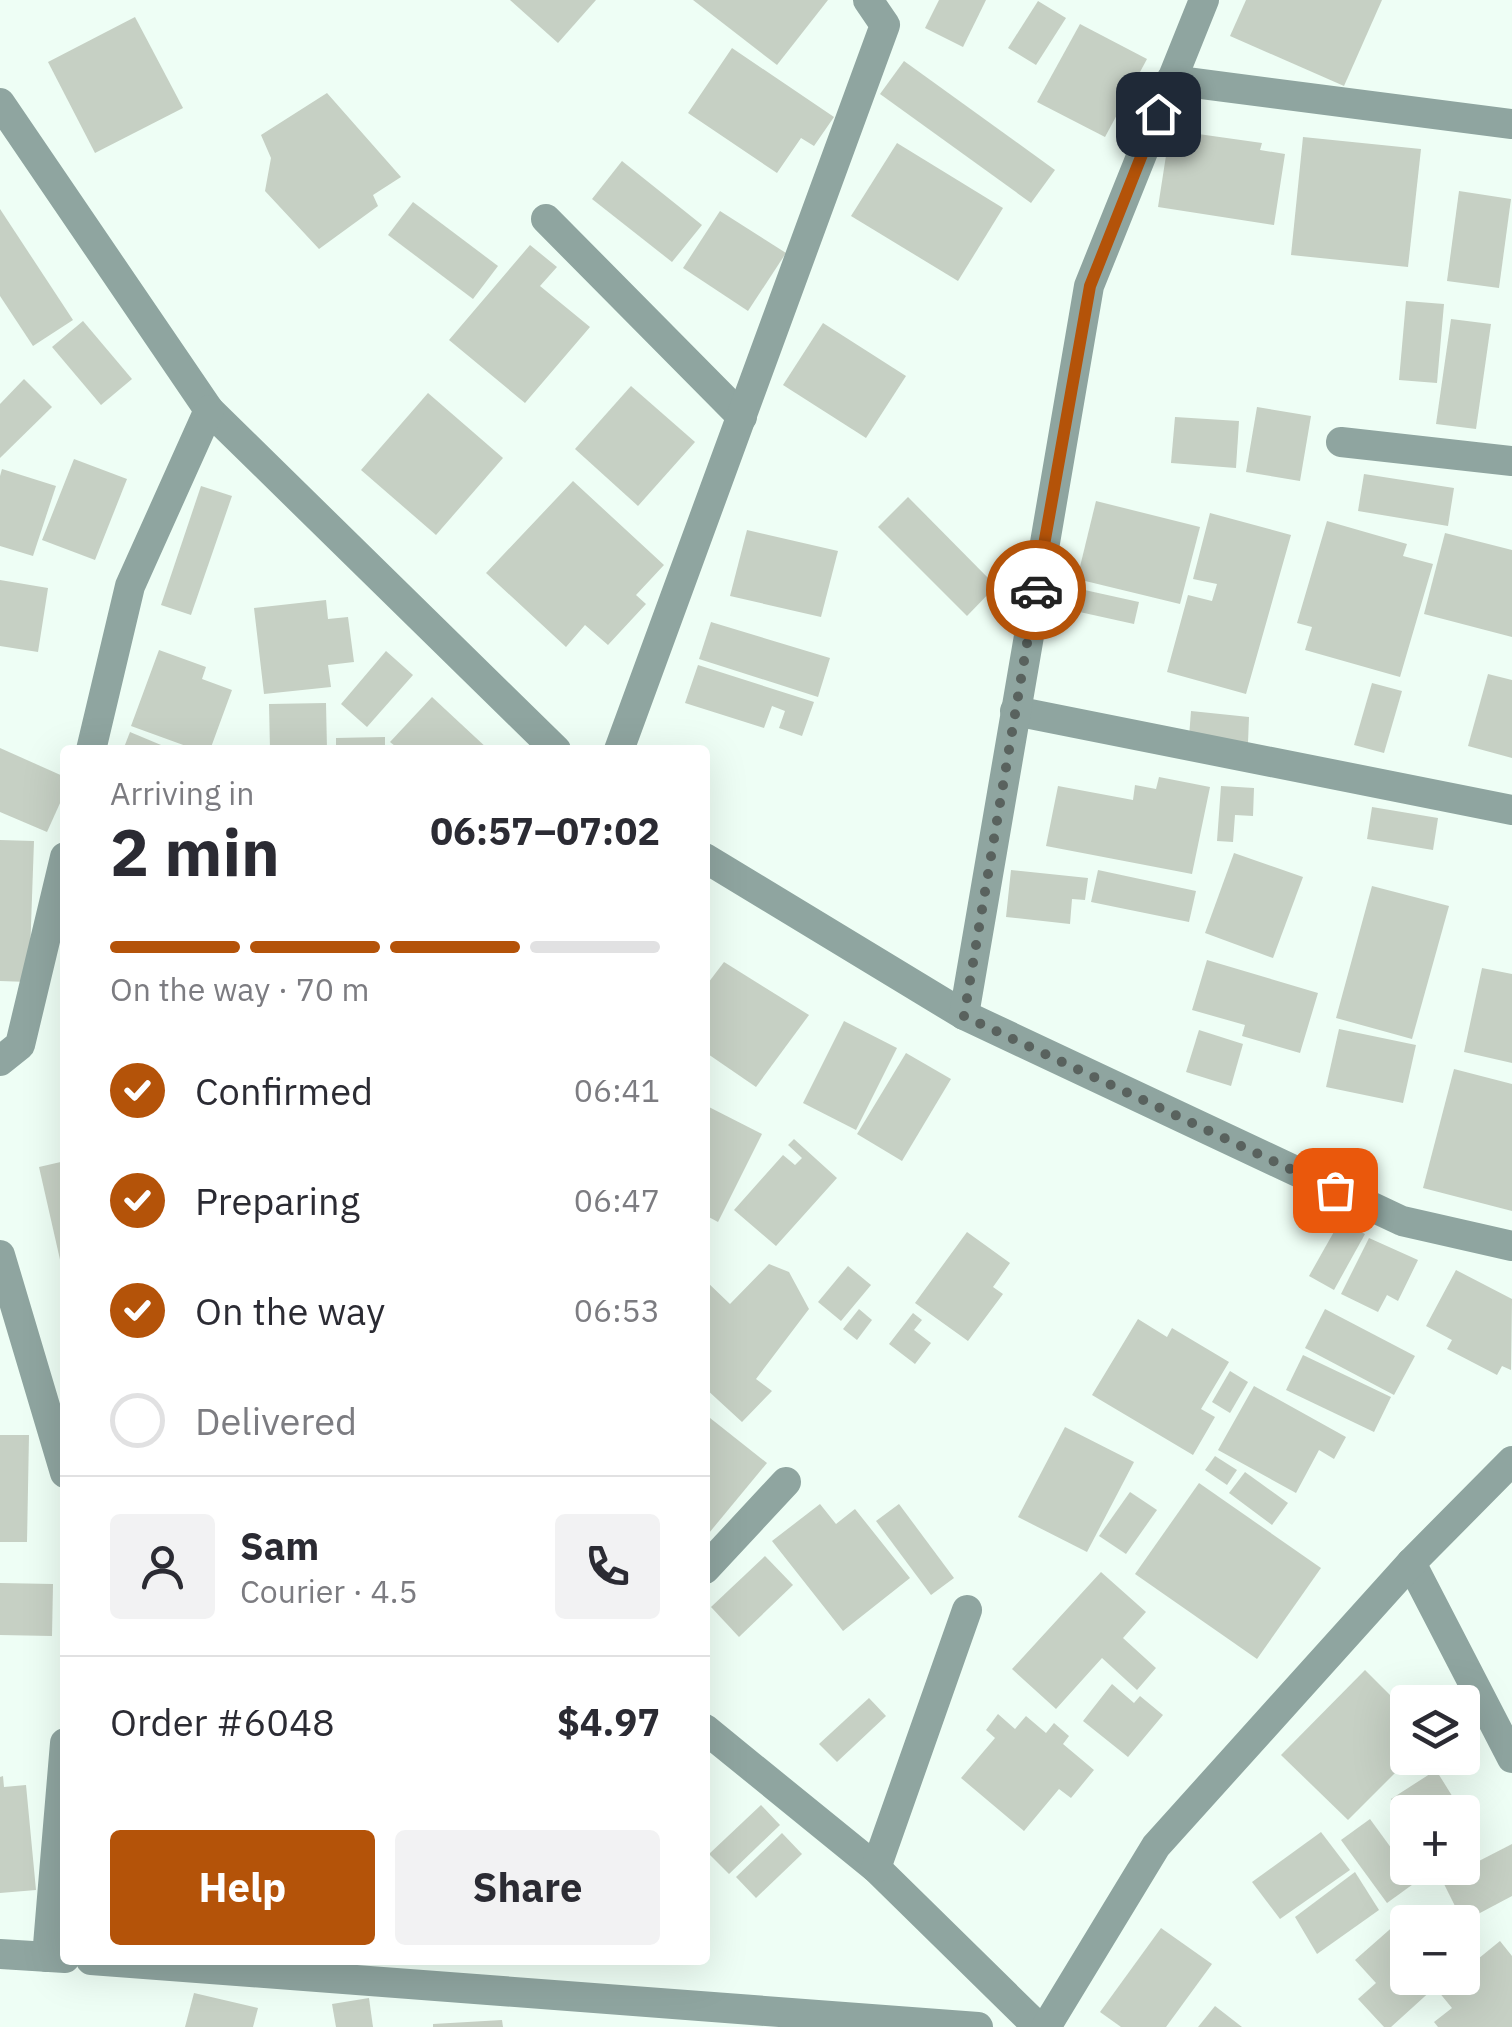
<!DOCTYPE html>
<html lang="en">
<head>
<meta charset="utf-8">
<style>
  :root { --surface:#fff; --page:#f2f2f3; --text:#2b2b33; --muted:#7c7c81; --line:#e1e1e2; --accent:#b45309 }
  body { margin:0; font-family:"IBM Plex Sans",sans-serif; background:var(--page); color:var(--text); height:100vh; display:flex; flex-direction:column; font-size:38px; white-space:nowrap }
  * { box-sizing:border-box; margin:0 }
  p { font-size:32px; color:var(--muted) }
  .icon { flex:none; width:55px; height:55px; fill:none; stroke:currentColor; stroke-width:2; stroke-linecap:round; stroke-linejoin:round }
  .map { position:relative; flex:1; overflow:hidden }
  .panel { position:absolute; left:60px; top:745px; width:650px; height:1220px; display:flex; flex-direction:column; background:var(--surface); border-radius:10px; box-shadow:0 10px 40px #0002 }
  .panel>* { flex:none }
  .controls { position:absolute; left:1390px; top:1685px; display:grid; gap:20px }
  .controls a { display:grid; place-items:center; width:90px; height:90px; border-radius:10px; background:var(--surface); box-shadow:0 10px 40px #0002; font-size:50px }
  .pin { position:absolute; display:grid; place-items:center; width:85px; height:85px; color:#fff; margin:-42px; border-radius:20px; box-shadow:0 5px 15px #0006 }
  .courier { position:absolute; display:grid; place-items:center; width:100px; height:100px; margin:-50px; border:8px solid #b45309; border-radius:50%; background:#fff; color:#222; box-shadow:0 2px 12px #0007 }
  .overview em { font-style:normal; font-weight:700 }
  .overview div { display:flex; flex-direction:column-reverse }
  .overview { display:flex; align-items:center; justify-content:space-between; height:170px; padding:0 50px }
  h1 { font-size:65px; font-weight:700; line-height:75px }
  .bar { display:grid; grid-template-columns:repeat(4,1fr); gap:15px 10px; align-content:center; height:120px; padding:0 50px }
  .bar i { height:12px; border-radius:8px; background:var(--line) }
  .bar .active { background:var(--accent) }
  .bar p { grid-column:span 4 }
  .line { display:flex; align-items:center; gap:25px; padding:0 50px; border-top:2px solid var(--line) }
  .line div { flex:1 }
  .round { display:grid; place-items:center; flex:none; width:105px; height:105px; border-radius:10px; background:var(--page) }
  ol { padding:0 50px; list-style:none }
  li { display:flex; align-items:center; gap:30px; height:110px }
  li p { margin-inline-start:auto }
  li .icon { padding:10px; border-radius:50%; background:var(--accent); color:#fff; stroke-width:4 }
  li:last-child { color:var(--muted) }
  li i { width:55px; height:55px; border:5px solid var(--line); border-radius:50% }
  .button { display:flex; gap:20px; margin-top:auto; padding:20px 50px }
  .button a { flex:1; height:115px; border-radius:10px; background:var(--accent); color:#fff; font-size:40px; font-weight:700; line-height:115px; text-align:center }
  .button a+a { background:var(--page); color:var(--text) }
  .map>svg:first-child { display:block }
</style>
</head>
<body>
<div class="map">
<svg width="1512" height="2027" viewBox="0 0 1512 2027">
  <rect width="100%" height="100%" fill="#eefef5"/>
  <g fill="#c6d0c4">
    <path d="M510 0H596L558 43Z"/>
    <path d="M693 0H828L777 65Z"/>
    <path d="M939 0H986L963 47 925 28Z"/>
    <path d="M1246 0H1382L1344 86 1230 36Z"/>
    <path d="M1038 1 1066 18 1036 65 1008 48Z"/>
    <path d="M135 17 183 108 95 153 48 62Z"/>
    <path d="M1080 24 1147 59 1105 137 1037 102Z"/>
    <path d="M732 48 834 117 814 146 801 138 777 173 688 113Z"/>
    <path d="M904 61 1055 170 1031 203 880 94Z"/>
    <path d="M327 93 401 177 373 195 378 206 319 249 265 191 271 158 261 135Z"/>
    <path d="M1170 130 1262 143 1260 150 1285 154 1274 225 1158 207Z"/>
    <path d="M1303 137 1421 149 1408 267 1291 255Z"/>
    <path d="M897 143 1003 208 958 281 851 216Z"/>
    <path d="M622 161 702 225 672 262 592 199Z"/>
    <path d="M1459 191 1511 199 1499 288 1447 281Z"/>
    <path d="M413 202 498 266 473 299 388 235Z"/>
    <path d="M0 209 73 320 33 346 0 296Z"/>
    <path d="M720 211 786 253 748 311 683 268Z"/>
    <path d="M530 245 557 267 540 286 590 327 525 403 449 340Z"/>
    <path d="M1406 301 1444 304 1437 383 1399 380Z"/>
    <path d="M1451 319 1491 324 1476 429 1436 424Z"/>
    <path d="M83 321 132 379 101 405 52 347Z"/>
    <path d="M823 323 906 376 866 438 783 385Z"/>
    <path d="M24 379 52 407 0 458V404Z"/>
    <path d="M631 386 695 442 638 506 575 449Z"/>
    <path d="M428 393 503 458 436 535 361 470Z"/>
    <path d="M1257 407 1311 416 1300 481 1246 472Z"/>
    <path d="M1175 417 1239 421 1236 468 1171 463Z"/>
    <path d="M74 459 127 479 95 560 42 540Z"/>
    <path d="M2 469 56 486 33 556 0 546V476Z"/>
    <path d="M1364 474 1454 488 1448 526 1358 511Z"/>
    <path d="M573 481 664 565 636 595 646 604 608 645 585 625 566 647 486 573Z"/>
    <path d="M201 486 232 496 191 615 161 605Z"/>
    <path d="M908 497 996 586 967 616 878 527Z"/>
    <path d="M1096 501 1200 527 1180 604 1077 579Z"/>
    <path d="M1210 513 1291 535 1246 694 1167 672 1188 595 1212 601 1217 584 1193 579Z"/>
    <path d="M1327 521 1407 544 1403 556 1433 564 1400 677 1305 650 1312 627 1297 623Z"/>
    <path d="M747 530 838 551 821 617 730 596Z"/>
    <path d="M1445 533 1512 550V637L1424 614Z"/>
    <path d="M0 580 48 588 38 652 0 646Z"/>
    <path d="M1071 587 1139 602 1134 624 1066 609Z"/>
    <path d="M326 600 328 619 348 617 354 662 328 665 331 687 264 694 254 608Z"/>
    <path d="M711 622 830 658 818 697 699 659Z"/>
    <path d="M159 650 206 667 202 679 232 690 210 750H197L131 726Z"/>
    <path d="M386 651 413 675 367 727 341 704Z"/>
    <path d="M698 665 814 702 802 736 779 728 785 711 772 706 764 728 685 703Z"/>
    <path d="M1488 674 1512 680V758L1468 746Z"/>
    <path d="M1372 683 1402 691 1384 753 1354 745Z"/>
    <path d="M432 697 489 750H400L390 742Z"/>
    <path d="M326 703 327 750H270L269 704Z"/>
    <path d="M1191 711 1249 717 1248 743 1189 737Z"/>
    <path d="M130 732 173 750H123Z"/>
    <path d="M385 737V750H336V738Z"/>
    <path d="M0 748 65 777V792L47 832 0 812Z"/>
    <path d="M1159 777 1210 787 1192 874 1046 846 1058 786 1133 800 1135 785 1156 789Z"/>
    <path d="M1221 786 1254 788 1253 816 1235 815 1233 842 1217 841Z"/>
    <path d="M1372 807 1438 818 1433 850 1367 839Z"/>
    <path d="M0 840 34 841 29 982 0 981Z"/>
    <path d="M1234 853 1303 877 1273 958 1205 933Z"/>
    <path d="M1011 870 1088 878 1085 900 1072 899 1070 924 1006 917Z"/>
    <path d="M1098 870 1196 891 1189 922 1091 902Z"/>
    <path d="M1372 886 1449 906 1412 1039 1336 1018Z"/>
    <path d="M1207 960 1318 993 1300 1053 1242 1036 1245 1025 1192 1010Z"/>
    <path d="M724 962 809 1015 756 1087 705 1052V987Z"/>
    <path d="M1482 968 1512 974V1063L1464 1052Z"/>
    <path d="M844 1021 897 1048 856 1130 803 1103Z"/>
    <path d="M1339 1029 1416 1045 1403 1103 1326 1087Z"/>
    <path d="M1199 1030 1243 1044 1231 1086 1186 1072Z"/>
    <path d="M906 1053 951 1079 902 1161 857 1134Z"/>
    <path d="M1454 1069 1512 1084V1211L1423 1188Z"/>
    <path d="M705 1105 762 1134 718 1222 705 1215Z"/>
    <path d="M794 1139 837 1178 776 1246 734 1210 783 1155 795 1165 802 1158 788 1145Z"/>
    <path d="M65 1161V1263L61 1264 39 1167Z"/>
    <path d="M1340 1221 1365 1234 1334 1290 1309 1276Z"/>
    <path d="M967 1232 1010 1263 993 1287 1003 1294 968 1341 915 1303Z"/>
    <path d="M1369 1238 1418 1260 1398 1301 1387 1295 1378 1312 1341 1294Z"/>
    <path d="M769 1264 789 1272 809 1309 756 1379 772 1391 742 1422 705 1388V1280L730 1304Z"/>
    <path d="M848 1266 871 1285 841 1321 818 1302Z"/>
    <path d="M1456 1270 1512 1299 1511 1370 1502 1366 1497 1375 1447 1349 1452 1340 1426 1326Z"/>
    <path d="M859 1309 872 1320 857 1340 843 1329Z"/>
    <path d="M1325 1309 1415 1356 1394 1395 1305 1348Z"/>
    <path d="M913 1313 922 1320 914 1330 931 1343 915 1364 889 1344Z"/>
    <path d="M1138 1319 1167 1337 1172 1328 1229 1362 1201 1409 1215 1417 1193 1455 1092 1395Z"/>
    <path d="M1303 1355 1391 1397 1374 1432 1286 1390Z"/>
    <path d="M1230 1371 1248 1382 1230 1413 1212 1402Z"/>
    <path d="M1254 1386 1346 1437 1334 1459 1319 1450 1296 1493 1218 1450Z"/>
    <path d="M705 1414 767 1463 709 1533 705 1530Z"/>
    <path d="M1065 1427 1134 1462 1087 1552 1018 1517Z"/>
    <path d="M0 1435H29L27 1542H0Z"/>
    <path d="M1215 1456 1237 1470 1227 1485 1205 1470Z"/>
    <path d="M1245 1472 1288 1503 1272 1525 1229 1493Z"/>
    <path d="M1199 1483 1321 1568 1257 1659 1135 1574Z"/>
    <path d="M1130 1492 1157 1510 1126 1554 1099 1536Z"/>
    <path d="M820 1504 836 1524 855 1509 910 1578 843 1631 772 1541Z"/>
    <path d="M899 1504 954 1578 931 1595 876 1521Z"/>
    <path d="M765 1556 793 1585 739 1637 711 1607Z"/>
    <path d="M1101 1572 1146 1612 1123 1638 1156 1668 1137 1690 1102 1658 1056 1709 1012 1669Z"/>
    <path d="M0 1583 53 1584 52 1636 0 1635Z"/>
    <path d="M1365 1670 1407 1712 1408 1760 1348 1820 1281 1755Z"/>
    <path d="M1112 1684 1134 1703 1140 1696 1163 1715 1128 1757 1083 1721Z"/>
    <path d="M869 1698 886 1716 837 1762 819 1744Z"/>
    <path d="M998 1714 1015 1729 1026 1716 1046 1733 1054 1723 1069 1736 1063 1744 1094 1770 1071 1798 1059 1789 1024 1831 961 1778 995 1738 986 1730Z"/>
    <path d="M1436 1770 1459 1807 1449 1812H1408V1824L1391 1799Z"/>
    <path d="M3 1776 4 1787 26 1785 36 1890 0 1893V1777Z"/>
    <path d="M761 1805 780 1825 729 1874 709 1854Z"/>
    <path d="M1370 1819 1416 1882 1387 1903 1341 1840Z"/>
    <path d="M1321 1832 1350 1870 1280 1919 1252 1882Z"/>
    <path d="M782 1833 802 1854 756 1898 736 1877Z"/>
    <path d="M1512 1844V1896L1463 1922 1442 1880Z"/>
    <path d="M1355 1872 1379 1910 1317 1954 1295 1917Z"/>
    <path d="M1405 1916 1411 1922H1408V1978H1445L1391 2027H1384L1358 1999 1376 1983 1355 1960Z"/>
    <path d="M1161 1928 1212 1964 1166 2027H1121L1100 2012Z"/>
    <path d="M1500 1941 1512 1956V2027H1438L1434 2022 1452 2008 1438 1991 1455 1978H1462V1972Z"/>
    <path d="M194 1993 258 2008 253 2027H185Z"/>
    <path d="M369 1998 373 2027H336L332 2004Z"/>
    <path d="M1215 2006 1242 2027H1198Z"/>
    <path d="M502 2020 503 2027H433V2024Z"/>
  </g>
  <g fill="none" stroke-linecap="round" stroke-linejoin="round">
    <g stroke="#8fa5a0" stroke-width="30">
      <path d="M1171 80 1512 124"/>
      <path d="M0 103 209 410 556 750"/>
      <path d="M546 219 742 417"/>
      <path d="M1341 442 1512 461"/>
      <path d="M1015 711 1512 810"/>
      <path d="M91 750 130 586 209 410"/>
      <path d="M619 750 885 25 868 0"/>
      <path d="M705 858 964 1015 1402 1221 1512 1246"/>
      <path d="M964 1015 1089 286 1204 0"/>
      <path d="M0 1061 20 1045 65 857"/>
      <path d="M0 1255 65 1473"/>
      <path d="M1411 1563 1512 1758"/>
      <path d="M705 1569 786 1482"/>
      <path d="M705 1729 876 1868 1038 2027"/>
      <path d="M876 1868 967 1610"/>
      <path d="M0 1954 65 1958"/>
      <path d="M47 1957 65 1743"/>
      <path d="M91 1960 978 2027"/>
      <path d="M1046 2027 1156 1846 1411 1563 1512 1461"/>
    </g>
  </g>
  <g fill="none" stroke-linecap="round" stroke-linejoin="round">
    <path stroke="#59625e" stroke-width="10" stroke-dasharray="0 18" d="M1036 590 964 1016 1335 1190"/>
    <path stroke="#b45309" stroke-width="12" d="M1036 590 1090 286 1158 114"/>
  </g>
</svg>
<div class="controls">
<a><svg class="icon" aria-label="layers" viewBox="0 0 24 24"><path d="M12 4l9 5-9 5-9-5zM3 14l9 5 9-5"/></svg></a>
<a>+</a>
<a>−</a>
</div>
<div class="pin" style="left:1335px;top:1190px;background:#ea580c"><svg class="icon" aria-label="bag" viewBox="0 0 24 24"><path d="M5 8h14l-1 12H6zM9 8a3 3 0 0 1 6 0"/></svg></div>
<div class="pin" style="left:1158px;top:114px;background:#1f2937"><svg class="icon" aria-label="home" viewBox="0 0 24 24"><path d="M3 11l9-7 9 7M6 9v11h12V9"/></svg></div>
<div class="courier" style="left:1036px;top:590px"><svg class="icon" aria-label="car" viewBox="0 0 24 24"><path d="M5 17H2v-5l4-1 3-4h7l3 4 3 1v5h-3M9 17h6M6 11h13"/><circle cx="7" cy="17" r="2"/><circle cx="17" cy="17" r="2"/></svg></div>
<section class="panel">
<div class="overview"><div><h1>2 min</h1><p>Arriving in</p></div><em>06:57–07:02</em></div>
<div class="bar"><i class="active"></i><i class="active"></i><i class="active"></i><i></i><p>On the way · 70 m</p></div>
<ol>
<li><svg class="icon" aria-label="check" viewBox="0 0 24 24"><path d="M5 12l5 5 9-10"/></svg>Confirmed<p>06:41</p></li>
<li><svg class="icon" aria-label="check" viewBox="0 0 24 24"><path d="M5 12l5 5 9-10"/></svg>Preparing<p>06:47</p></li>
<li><svg class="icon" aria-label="check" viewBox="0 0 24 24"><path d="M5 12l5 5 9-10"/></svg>On the way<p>06:53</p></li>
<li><i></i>Delivered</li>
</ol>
<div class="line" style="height:180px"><a class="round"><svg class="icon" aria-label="person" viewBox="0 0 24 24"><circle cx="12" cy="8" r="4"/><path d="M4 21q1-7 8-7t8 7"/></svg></a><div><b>Sam</b><p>Courier · 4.5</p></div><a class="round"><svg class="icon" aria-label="phone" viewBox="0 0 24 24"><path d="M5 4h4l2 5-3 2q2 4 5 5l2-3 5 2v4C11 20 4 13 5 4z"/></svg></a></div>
<div class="line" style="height:130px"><div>Order #6048</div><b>$4.97</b></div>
<div class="button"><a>Help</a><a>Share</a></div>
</section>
</div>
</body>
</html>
